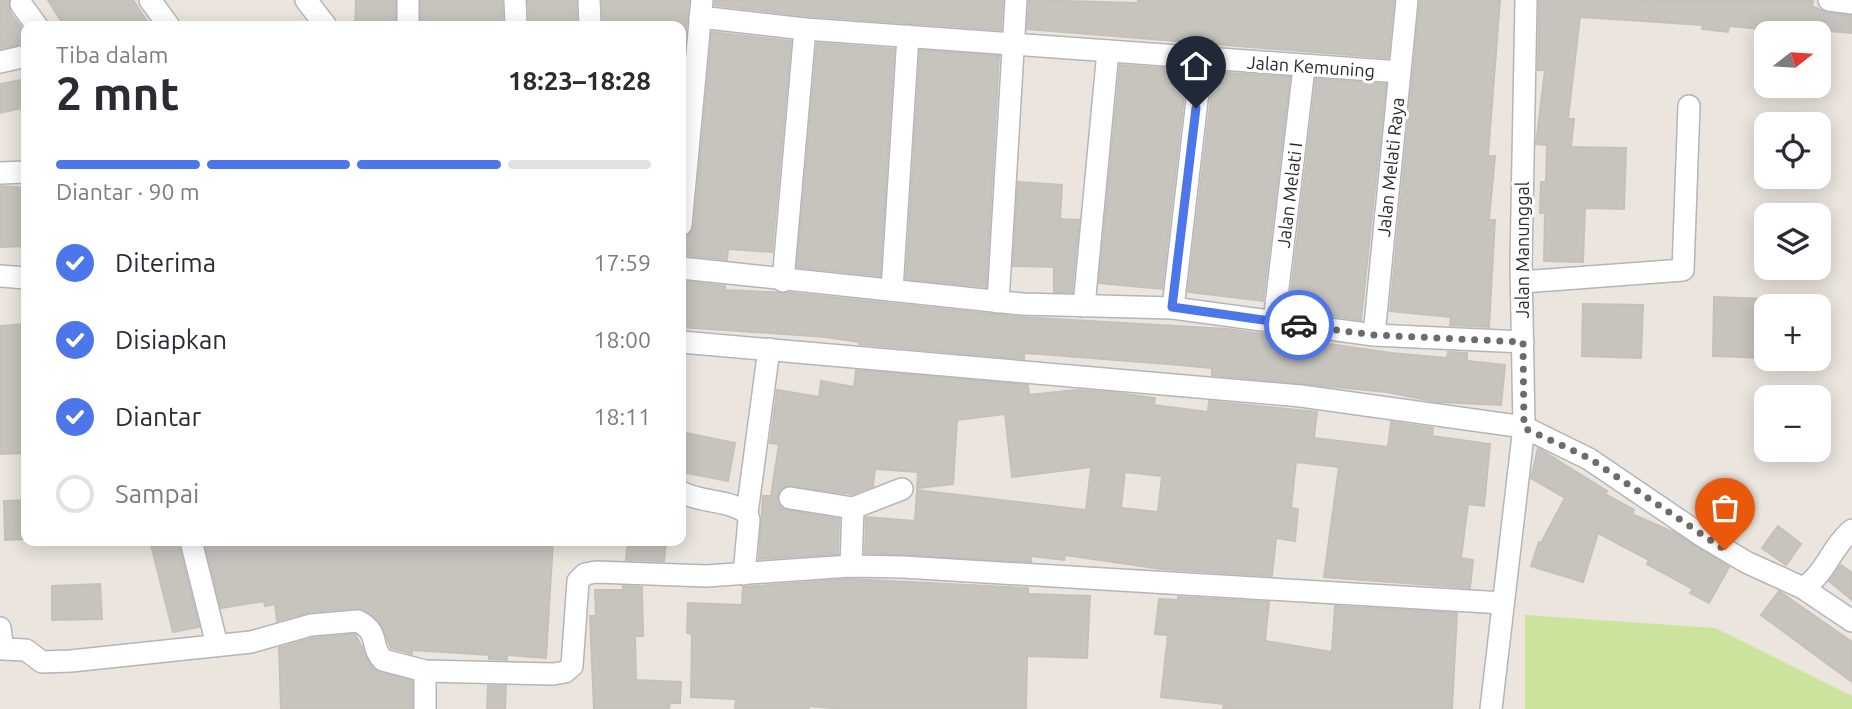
<!DOCTYPE html>
<html lang="id">
<head>
<meta charset="utf-8">
<style>
  :root { --surface:#fff; --page:#f7f7f7; --text:#2b2b33; --muted:#7c7c81; --line:#e1e1e2; --accent:#4d76ea }
  body { margin:0; font-family:Ubuntu,sans-serif; background:var(--page); color:var(--text); height:100vh; display:flex; flex-direction:column; font-size:26px; white-space:nowrap }
  * { box-sizing:border-box; margin:0 }
  p { font-size:23px; color:var(--muted) }
  .icon { flex:none; width:38px; height:38px; fill:none; stroke:currentColor; stroke-width:2; stroke-linecap:round; stroke-linejoin:round }
  .map { position:relative; flex:1; overflow:hidden }
  .side { position:absolute; left:21px; top:21px; width:665px; height:525px; display:flex; flex-direction:column; background:var(--surface); border-radius:14px; box-shadow:0 4px 18px #0003 }
  .side>* { flex:none }
  .needle { width:46px; rotate:73deg }
  .fabs { position:absolute; left:1754px; top:21px; display:grid; gap:14px }
  .fabs a { display:grid; place-items:center; width:77px; height:77px; border-radius:14px; background:var(--surface); box-shadow:0 4px 18px #0003; font-size:35px }
  .pin { position:absolute; display:grid; place-items:center; width:60px; height:60px; color:#fff; margin:-72px -30px; border-radius:50% 50% 50% 0; rotate:-45deg; box-shadow:0 0 7px #0007 }
  .pin .icon { rotate:45deg }
  .courier { position:absolute; display:grid; place-items:center; width:70px; height:70px; margin:-35px; border:5px solid #4d76ea; border-radius:50%; background:#fff; color:#222; box-shadow:0 2px 9px #0007 }
  .head em { font-style:normal; font-weight:700 }
  .head div { display:flex; flex-direction:column-reverse }
  .head { display:flex; align-items:center; justify-content:space-between; height:119px; padding:0 35px }
  h1 { font-size:46px; font-weight:700; line-height:52px }
  .bar { display:grid; grid-template-columns:repeat(4,1fr); gap:10px 7px; align-content:center; height:84px; padding:0 35px }
  .bar i { height:9px; border-radius:5px; background:var(--line) }
  .bar .on { background:var(--accent) }
  .bar p { grid-column:span 4 }
  ol { padding:0 35px; list-style:none }
  li { display:flex; align-items:center; gap:21px; height:77px }
  li p { margin-inline-start:auto }
  li .icon { padding:7px; border-radius:50%; background:var(--accent); color:#fff; stroke-width:4 }
  li:last-child { color:var(--muted) }
  li i { width:38px; height:38px; border:4px solid var(--line); border-radius:50% }
  .map>svg:first-child { display:block }
</style>
</head>
<body>
<div class="map">
<svg width="1852" height="709" viewBox="0 0 1852 709">
  <rect width="100%" height="100%" fill="#ebe5de"/>
  <path fill="#cbe39c" d="M1525 615 1715 628 1852 696V709H1525Z"/>
  <g fill="#c7c3bd" stroke="#c7c0b8" stroke-width="2" fill-rule="evenodd">
    <path d="M0 0H9L10 12 26 34V43L0 49Z"/>
    <path d="M48 0H133L150 26H64Z"/>
    <path d="M356 0H395V26H355Z"/>
    <path d="M421 0H502L503 26H421Z"/>
    <path d="M528 0H576L577 26H529Z"/>
    <path d="M602 0H689L681 86V26H603Z"/>
    <path d="M715 0H1003L1001 30 806 16 715 5Z"/>
    <path d="M1029 0 1138 3V0H1394L1388 58 1027 29Z"/>
    <path d="M1420 0H1500L1488 156H1495L1489 220H1495L1489 327 1450 325 1451 317 1390 311Z"/>
    <path d="M1539 0 1813 1 1812 6 1827 13 1852 16V33L1760 25V29L1729 26 1728 32 1702 29 1703 25 1580 17 1568 119H1574L1571 147 1626 148 1624 209 1585 208 1583 262 1544 261 1545 213H1540L1541 182H1546L1547 145 1536 144 1545 70H1538Z"/>
    <path d="M712 32 791 41 772 252 728 249 727 260 685 255V251H681V238L691 233 694 226Z"/>
    <path d="M817 43 894 49 880 276 797 267Z"/>
    <path d="M920 50 999 56 986 287 906 279Z"/>
    <path d="M1120 65 1187 70 1162 289 1099 283Z"/>
    <path d="M1214 72 1290 77 1263 301 1188 292Z"/>
    <path d="M26 79V107L0 113V84Z"/>
    <path d="M1316 79 1386 84 1361 320 1289 310Z"/>
    <path d="M1018 182 1062 185 1060 219 1079 220 1072 292H1054V267L1013 266Z"/>
    <path d="M0 186 26 188V246L0 247Z"/>
    <path d="M683 281 725 286V290L792 293 1021 317 1228 329 1391 353 1447 358 1448 352 1467 353V361L1505 365 1501 405 1437 402 1387 392 1212 375V368L1180 365 1039 354 1024 353V359L859 344V342L826 337 681 327Z"/>
    <path d="M1714 297 1766 299V358L1713 356Z"/>
    <path d="M1583 304 1643 305 1641 358 1582 356Z"/>
    <path d="M24 324 26 453 0 454V326Z"/>
    <path d="M856 370 1028 385 1029 395 1076 390 1109 392 1155 398 1154 405 1208 412 1209 401 1317 412 1314 438 1388 447 1391 422 1433 428 1432 436 1490 444 1484 506 1468 504 1461 558 1473 560 1470 588 1324 577 1339 467 1296 462 1291 508 1298 509 1295 541 1276 538 1272 576 1162 569 1065 555 1064 560 1031 556V562L865 553 866 517 915 521 917 490 1086 510 1091 467 1012 477 1005 414 957 420 953 484 917 488 918 472 875 469 873 486 852 494 785 486 777 497 782 509 839 519 838 554 759 559 763 496H771L779 444 770 443 777 390 819 397 821 381 854 387ZM1125 472 1162 476 1158 512 1121 508Z"/>
    <path d="M681 432 735 443 728 481 681 472Z"/>
    <path d="M1538 448 1607 491 1605 494 1634 510 1632 514 1675 533 1729 567 1709 603 1690 593 1693 589 1647 564 1649 560 1598 533 1583 582 1531 566 1539 542 1541 543 1565 498 1531 478Z"/>
    <path d="M26 500V539L5 540 4 501Z"/>
    <path d="M1778 526 1801 544 1786 565 1762 548Z"/>
    <path d="M150 541H178L199 627 173 632Z"/>
    <path d="M204 541H553L546 658 507 655V660L489 659V655L412 650V654L391 648 379 621 358 608 310 612 277 621 275 604 265 606 264 601 221 608Z"/>
    <path d="M628 541H666L664 561 626 560Z"/>
    <path d="M1841 565 1852 573V600L1829 581Z"/>
    <path d="M851 579 1028 588V594L1090 596 1087 658 1027 656 1026 709H843L809 706V709H735L736 699 691 697 692 634 687 633 688 603 742 605 743 587Z"/>
    <path d="M100 584 102 619 52 620V586Z"/>
    <path d="M623 586 642 587 643 636H635L636 680 681 682 680 703H670L669 709H594L590 616H596L595 590H623Z"/>
    <path d="M1779 591 1852 642V682L1761 615Z"/>
    <path d="M1178 597 1269 602 1265 641 1332 652 1335 606 1457 613 1452 709H1223L1224 704 1161 697 1168 635 1155 634 1159 599 1178 600Z"/>
    <path d="M355 634 373 669 412 681V709H281L279 648 313 638Z"/>
    <path d="M488 686H506L505 709H487Z"/>
  </g>
  <g fill="none" stroke-linecap="round" stroke-linejoin="round">
    <defs>
      <g id="minor">
        <path d="M150 0 169 26"/>
        <path d="M306 0 326 26"/>
        <path d="M408 0V26"/>
        <path d="M515 0 516 26"/>
        <path d="M589 0 590 26"/>
        <path d="M1829 0 1852 3"/>
        <path d="M21 4 37 26"/>
        <path d="M700 17 805 29 1400 72"/>
        <path d="M0 62 26 56"/>
        <path d="M0 173 26 172"/>
        <path d="M681 225 702 0"/>
        <path d="M681 268 1022 304 1173 308 1374 335 1523 342"/>
        <path d="M0 276 26 278"/>
        <path d="M783 281 805 29"/>
        <path d="M1522 282 1683 270 1689 106"/>
        <path d="M892 290 908 36"/>
        <path d="M998 302 1016 0"/>
        <path d="M1084 306 1108 51"/>
        <path d="M1173 308 1202 57"/>
        <path d="M1274 322 1304 68"/>
        <path d="M1374 335 1407 0"/>
        <path d="M681 342 1301 396 1524 427 1589 459 1704 537 1746 562 1803 588 1852 621"/>
        <path d="M681 492C701 503 728 499 747 513L749 520 744 574"/>
        <path d="M790 498 853 508 902 489"/>
        <path d="M747 513 769 349"/>
        <path d="M191 541 217 645"/>
        <path d="M851 566 853 508"/>
        <path d="M1803 588C1825 575 1832 546 1852 530"/>
        <path d="M0 628 3 649 26 650 42 662 71 661 251 642 311 625 358 621C381 633 369 646 383 660L425 671 553 674 565 672 572 666 578 581 585 574 596 572 706 576 851 566 903 567 1503 603"/>
        <path d="M425 709V671"/>
        <path d="M1491 709 1524 427 1521 264 1526 0"/>
      </g>
    </defs>
    <use href="#minor" stroke="#b2b5bd" stroke-width="24"/>
    <use href="#minor" stroke="#fff" stroke-width="21"/>
  </g>
  <g fill="none" stroke-linecap="round" stroke-linejoin="round">
    <path stroke="#6e6c6a" stroke-width="7" stroke-dasharray="0 12.6" d="M1299 325 1374 335 1523 342 1524 428 1589 458 1725 550"/>
    <path stroke="#4d76ea" stroke-width="9" d="M1196 108 1172 307 1299 325"/>
  </g>
  <g text-anchor="middle" dominant-baseline="central" stroke-width="6" stroke-linejoin="round" paint-order="stroke">
    <g font-size="18" fill="#2b2b2b" stroke="#fff">
      <text transform="translate(1311 66) rotate(4)">Jalan Kemuning</text>
      <text transform="translate(1390 167) rotate(-84)">Jalan Melati Raya</text>
      <text transform="translate(1289 195) rotate(-83)">Jalan Melati I</text>
      <text transform="translate(1522 250) rotate(-90)">Jalan Manunggal</text>
    </g>
  </g>
</svg>
<div class="fabs">
<a><svg class="needle" viewBox="-14 -14 28 28"><path d="M0-13l5 13h-10z" fill="#e53935"/><path d="M0 13l5-13h-10z" fill="#7c7c81"/></svg></a>
<a><svg class="icon" aria-label="locate" viewBox="0 0 24 24"><circle cx="12" cy="12" r="6"/><path d="M12 2v4M12 18v4M2 12h4M18 12h4"/></svg></a>
<a><svg class="icon" aria-label="layers" viewBox="0 0 24 24"><path d="M12 4l9 5-9 5-9-5zM3 14l9 5 9-5"/></svg></a>
<a>+</a>
<a>−</a>
</div>
<div class="pin" style="left:1725px;top:550px;background:#ea580c"><svg class="icon" aria-label="bag" viewBox="0 0 24 24"><path d="M5 8h14l-1 12H6zM9 8a3 3 0 0 1 6 0"/></svg></div>
<div class="pin" style="left:1196px;top:108px;background:#1f2937"><svg class="icon" aria-label="home" viewBox="0 0 24 24"><path d="M3 11l9-7 9 7M6 9v11h12V9"/></svg></div>
<div class="courier" style="left:1299px;top:325px"><svg class="icon" aria-label="car" viewBox="0 0 24 24"><path d="M5 17H2v-5l4-1 3-4h7l3 4 3 1v5h-3M9 17h6M6 11h13"/><circle cx="7" cy="17" r="2"/><circle cx="17" cy="17" r="2"/></svg></div>
<section class="side">
<div class="head"><div><h1>2 mnt</h1><p>Tiba dalam</p></div><em>18:23–18:28</em></div>
<div class="bar"><i class="on"></i><i class="on"></i><i class="on"></i><i></i><p>Diantar · 90 m</p></div>
<ol>
<li><svg class="icon" aria-label="check" viewBox="0 0 24 24"><path d="M5 12l5 5 9-10"/></svg>Diterima<p>17:59</p></li>
<li><svg class="icon" aria-label="check" viewBox="0 0 24 24"><path d="M5 12l5 5 9-10"/></svg>Disiapkan<p>18:00</p></li>
<li><svg class="icon" aria-label="check" viewBox="0 0 24 24"><path d="M5 12l5 5 9-10"/></svg>Diantar<p>18:11</p></li>
<li><i></i>Sampai</li>
</ol>
</section>
</div>
</body>
</html>
